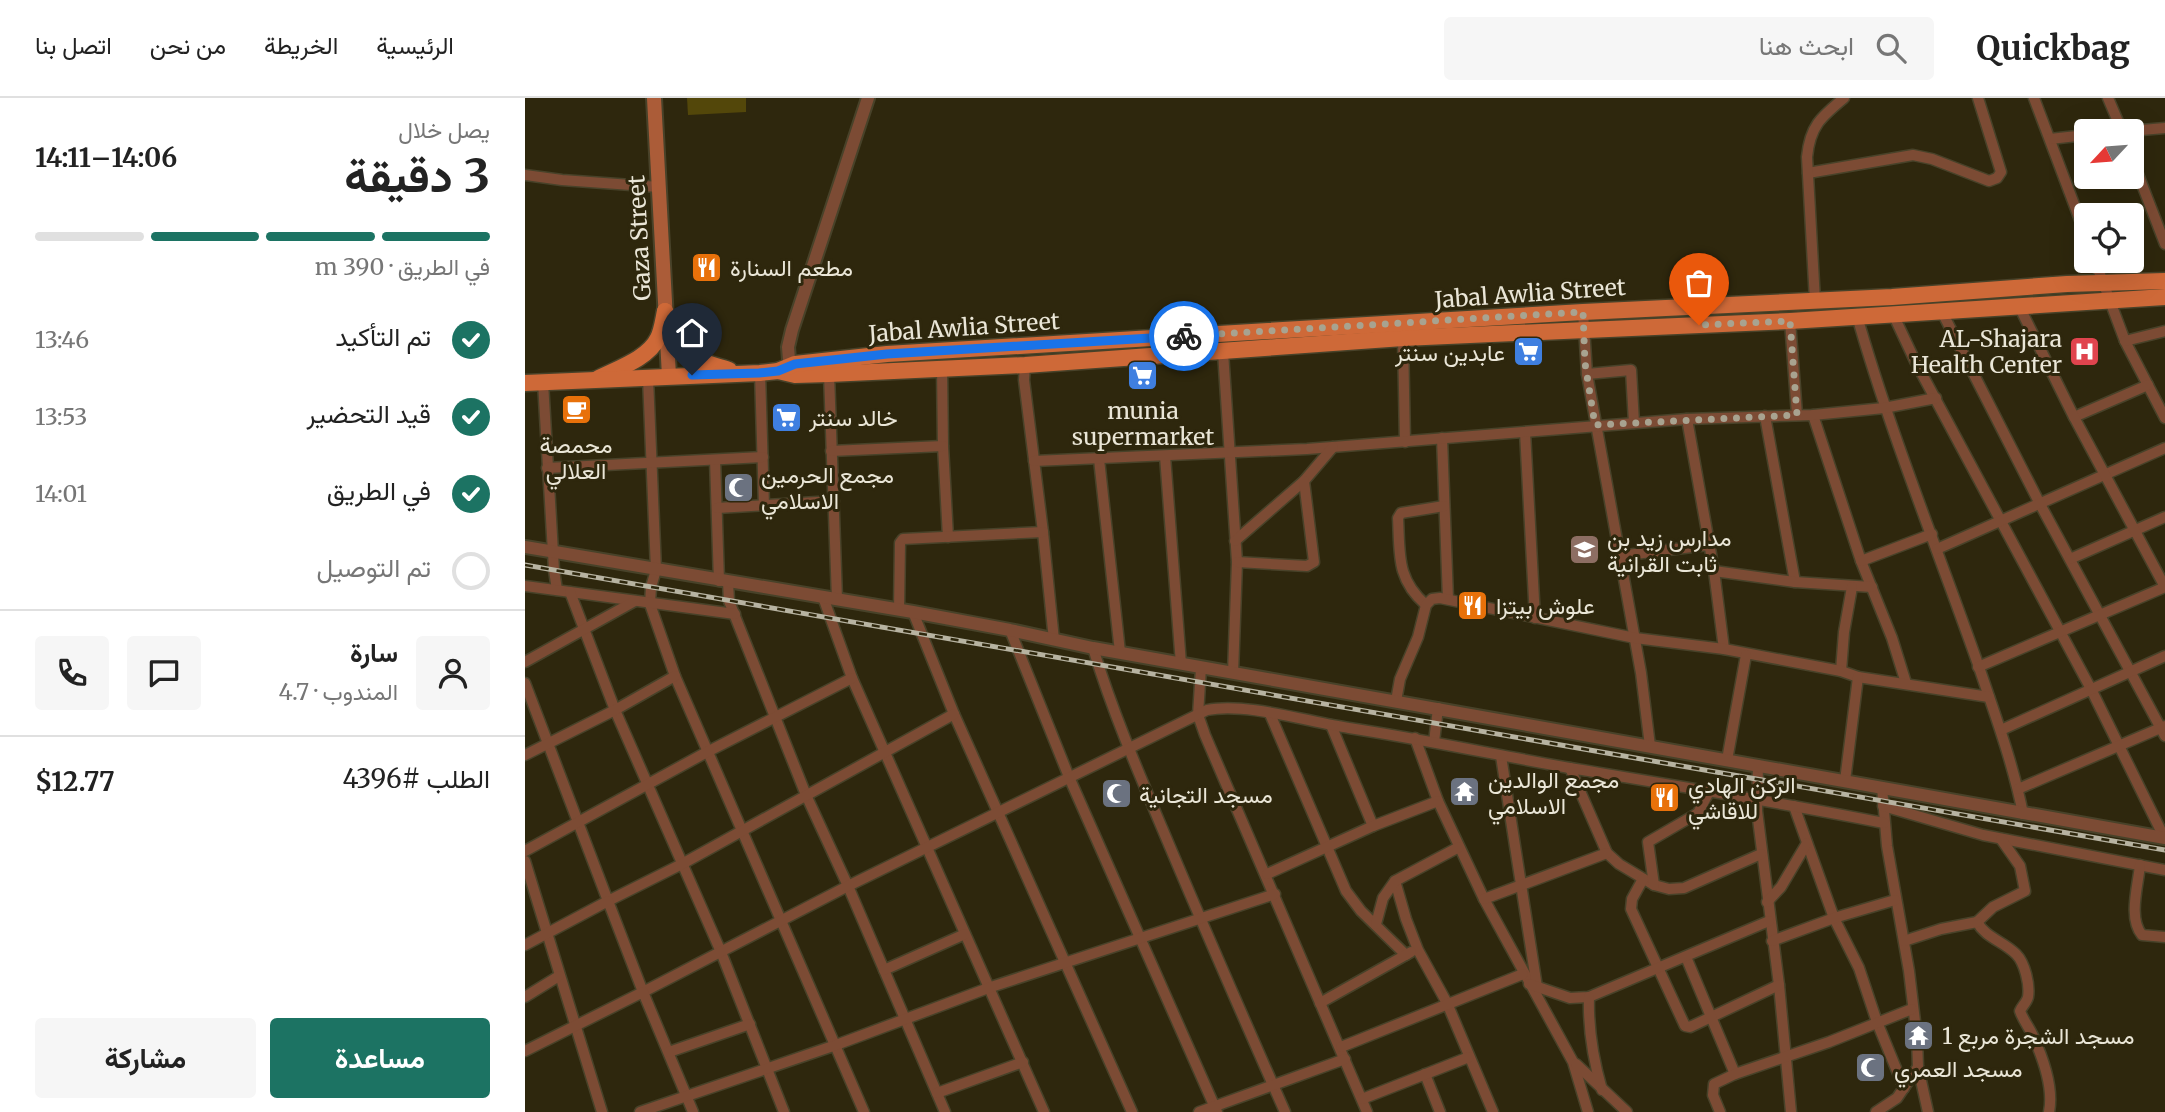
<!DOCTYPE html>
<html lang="ar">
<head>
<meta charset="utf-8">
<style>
  :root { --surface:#fff; --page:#f6f6f6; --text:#222; --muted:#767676; --line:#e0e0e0; --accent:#1c7363 }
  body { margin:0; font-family:Merriweather,Vazirmatn,serif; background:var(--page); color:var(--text); direction:rtl; height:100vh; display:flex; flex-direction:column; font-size:26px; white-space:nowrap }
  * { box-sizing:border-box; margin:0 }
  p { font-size:23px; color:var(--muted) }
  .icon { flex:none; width:38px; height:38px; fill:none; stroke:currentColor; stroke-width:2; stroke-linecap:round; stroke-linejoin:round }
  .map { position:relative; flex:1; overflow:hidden; direction:ltr }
  .panel { display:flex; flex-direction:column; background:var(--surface); width:525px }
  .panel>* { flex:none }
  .needle { width:46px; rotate:244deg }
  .buttons { position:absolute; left:1549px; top:21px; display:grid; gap:14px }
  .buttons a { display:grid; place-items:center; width:70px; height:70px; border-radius:7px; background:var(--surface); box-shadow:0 7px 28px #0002; font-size:35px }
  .pin { position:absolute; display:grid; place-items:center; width:60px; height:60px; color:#fff; margin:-72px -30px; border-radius:50% 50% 50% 0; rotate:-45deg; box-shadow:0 0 7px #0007 }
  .pin .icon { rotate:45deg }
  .courier { position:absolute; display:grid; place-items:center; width:70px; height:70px; margin:-35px; border:5px solid #1a73e8; border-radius:50%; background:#fff; color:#222; box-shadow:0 2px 9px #0007 }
  .headline em { font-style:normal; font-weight:700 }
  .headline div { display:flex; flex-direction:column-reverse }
  .headline { display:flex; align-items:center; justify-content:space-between; height:119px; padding:0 35px }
  h1 { font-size:46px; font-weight:700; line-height:52px }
  .bar { display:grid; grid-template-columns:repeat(4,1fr); gap:10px 7px; align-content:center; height:84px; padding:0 35px }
  .bar i { height:9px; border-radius:5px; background:var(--line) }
  .bar .on { background:var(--accent) }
  .bar p { grid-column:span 4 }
  .line { display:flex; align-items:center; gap:18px; padding:0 35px; border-top:2px solid var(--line) }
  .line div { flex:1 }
  .round { display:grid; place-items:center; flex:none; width:74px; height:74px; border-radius:7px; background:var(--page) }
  ol { padding:0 35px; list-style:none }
  li { display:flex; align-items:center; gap:21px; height:77px }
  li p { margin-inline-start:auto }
  li .icon { padding:7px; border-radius:50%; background:var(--accent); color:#fff; stroke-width:4 }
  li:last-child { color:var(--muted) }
  li i { width:38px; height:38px; border:4px solid var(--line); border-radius:50% }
  .primary-button { display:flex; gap:14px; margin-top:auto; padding:14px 35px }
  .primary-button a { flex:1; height:80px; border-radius:7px; background:var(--accent); color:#fff; font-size:28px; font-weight:700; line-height:80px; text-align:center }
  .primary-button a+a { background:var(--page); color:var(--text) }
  header { display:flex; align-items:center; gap:42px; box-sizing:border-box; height:98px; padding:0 35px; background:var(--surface); border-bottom:2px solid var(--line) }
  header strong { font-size:33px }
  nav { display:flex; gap:38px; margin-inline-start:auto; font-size:24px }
  .search { width:490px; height:63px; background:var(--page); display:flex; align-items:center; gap:18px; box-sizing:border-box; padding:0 24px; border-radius:7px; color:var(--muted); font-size:26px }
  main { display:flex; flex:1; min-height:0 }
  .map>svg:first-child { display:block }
</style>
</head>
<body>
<header>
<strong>Quickbag</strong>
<div class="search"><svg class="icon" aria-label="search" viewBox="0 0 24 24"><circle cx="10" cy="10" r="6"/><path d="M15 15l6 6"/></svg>ابحث هنا</div>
<nav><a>الرئيسية</a><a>الخريطة</a><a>من نحن</a><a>اتصل بنا</a></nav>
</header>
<main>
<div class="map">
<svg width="1640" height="1014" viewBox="0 0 1640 1014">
  <rect width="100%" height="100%" fill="#2e270d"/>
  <path fill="#53470a" d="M162 0H221V14L163 17Z"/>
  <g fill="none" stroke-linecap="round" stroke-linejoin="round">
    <defs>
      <g id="minor">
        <path d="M1509 0 1561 138"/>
        <path d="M1583 0 1597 33"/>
        <path d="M1605 33 1640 30"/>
        <path d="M1525 41 1561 37"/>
        <path d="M1606 58 1640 146"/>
        <path d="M1283 75 1388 57 1407 61 1464 83 1472 80 1476 74 1453 0"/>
        <path d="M0 77 37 82 134 89"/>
        <path d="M1570 163 1600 243 1640 320"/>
        <path d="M1290 203 1282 59C1285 28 1296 19 1319 0"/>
        <path d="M1416 212 1515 406 1640 638"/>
        <path d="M1058 214 1062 276 1116 575 1125 648"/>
        <path d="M1368 216 1390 263 1566 591 1639 739"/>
        <path d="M1332 218C1366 337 1413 452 1454 569 1470 617 1488 665 1498 716"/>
        <path d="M1265 223 1272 317"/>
        <path d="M878 240 880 344"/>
        <path d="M1600 243 1640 233"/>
        <path d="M698 254 712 464 708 575"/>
        <path d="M500 267 499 282 518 434 529 542"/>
        <path d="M417 270 418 348 423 439"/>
        <path d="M235 275 239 408"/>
        <path d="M304 276 312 501"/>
        <path d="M1062 276 1106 272 1109 325"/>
        <path d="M123 280 131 472 126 489 125 506 150 578 339 1014"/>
        <path d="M18 284 29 472 32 492"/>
        <path d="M1288 317 1336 463 1367 540 1381 585"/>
        <path d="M1240 318 1270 484"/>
        <path d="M1549 319 1623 287"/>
        <path d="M1162 321 1189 473 1199 551"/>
        <path d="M1000 334 1010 520"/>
        <path d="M917 340 923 501"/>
        <path d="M306 353 418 348"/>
        <path d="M640 358 656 566"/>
        <path d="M574 361 595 554"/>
        <path d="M190 362 194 483"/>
        <path d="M509 363 782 351 1162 321 1288 317 1359 310 1411 300"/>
        <path d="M22 370 238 359"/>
        <path d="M192 410 309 403"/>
        <path d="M710 443 779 383 808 349"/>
        <path d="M1412 451 1640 350"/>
        <path d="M1094 458 1183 447"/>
        <path d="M1545 461 1640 419"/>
        <path d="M1336 463 1407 436"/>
        <path d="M712 464 782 468 789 464 779 383"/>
        <path d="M1189 473 1270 484 1347 489"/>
        <path d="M203 484 204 503 281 697 323 788 420 1014"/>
        <path d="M0 488 210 516"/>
        <path d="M45 494 90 612 196 854 259 1014"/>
        <path d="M298 499 327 580 519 1014"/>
        <path d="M901 507C871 481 875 456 873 420L876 415 919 408"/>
        <path d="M374 512 375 445 378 441 518 434"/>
        <path d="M388 514 429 616 607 1014"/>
        <path d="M485 532 544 679 692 1014"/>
        <path d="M568 550C587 612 612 671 637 730 677 825 718 919 760 1014"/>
        <path d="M0 564 110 503"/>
        <path d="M1453 569 1640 489 1549 319 1494 208"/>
        <path d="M676 570 673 617 680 637 842 1014"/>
        <path d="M1316 573 1319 534 1327 489"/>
        <path d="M0 585 83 803 157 766 429 616"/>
        <path d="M871 603 875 581 893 539 901 507 907 501 915 500 1110 540 1199 551 1316 573 1333 579 1464 599"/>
        <path d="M745 616 821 793 836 813 881 857"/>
        <path d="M806 627 848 728"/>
        <path d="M1476 632 1640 558"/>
        <path d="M890 640 913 703 959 801 1048 964 1063 1014"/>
        <path d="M909 644 913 610"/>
        <path d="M0 657 90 612 150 578"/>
        <path d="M976 658 1012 889"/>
        <path d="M1202 662 1221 557"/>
        <path d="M1233 667 1232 713 1254 887 1266 1014"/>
        <path d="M1045 670 1082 755 1094 766 1129 787 1144 791 1159 790 1236 756"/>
        <path d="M1320 683 1333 579"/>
        <path d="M1357 689 1362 748 1384 873 1392 940 1393 969 1403 1014"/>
        <path d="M1493 691 1640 628"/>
        <path d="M1269 708 1309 820 1334 870 1352 924 1379 990"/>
        <path d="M1358 708 1458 737 1640 772"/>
        <path d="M1476 741 1495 768 1500 793 1468 809 1452 824C1461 840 1478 843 1491 856 1500 865 1505 887 1503 899 1502 904 1497 908 1495 913 1498 922 1504 929 1508 938 1518 960 1529 989 1524 1014"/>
        <path d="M0 753 182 654 327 580"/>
        <path d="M0 763 77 1014"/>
        <path d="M1615 767C1613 788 1603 820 1617 837L1640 839"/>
        <path d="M742 776 848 728 913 703"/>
        <path d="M1118 781 1107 801 1106 811 1160 928 1165 929 1254 887"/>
        <path d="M870 783 881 821 893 852 922 905 968 1014"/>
        <path d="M1129 787 1123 744 1173 715 1185 692"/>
        <path d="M959 801 1082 755"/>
        <path d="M1242 804 1256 789 1282 745"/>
        <path d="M851 826 858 800 870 783 934 749"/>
        <path d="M1247 843 1309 820 1370 802"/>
        <path d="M1379 843 1416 831 1452 824"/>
        <path d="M0 847 83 803 118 894 323 788 682 612C721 604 783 624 824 630 896 641 967 656 1039 669 1146 687 1253 704 1359 725"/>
        <path d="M1161 859 1210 976"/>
        <path d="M359 872 440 836"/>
        <path d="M1004 886 1045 900 1064 899 1244 823"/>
        <path d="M0 899 34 878"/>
        <path d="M1064 899C1063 931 1068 961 1077 992"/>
        <path d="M795 905 886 854"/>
        <path d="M816 949 998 876"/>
        <path d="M0 953 118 894 168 1014"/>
        <path d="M144 954 225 926"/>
        <path d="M1051 966 1102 1014"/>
        <path d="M900 976 915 1014"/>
        <path d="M412 995 498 964"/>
        <path d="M837 1001 944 959"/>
        <path d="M115 1014 311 947 466 889 750 796"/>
        <path d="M674 1014 820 961"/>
        <path d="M1195 1014 1188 997 1189 986 1210 976 1304 944 1387 911"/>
        <path d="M1351 1014 1372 1000 1393 969"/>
      </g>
      <g id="tertiary">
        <path d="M265 274 263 249 267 232 343 0"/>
        <path d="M0 449 388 514 485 532 568 550 1640 740"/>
      </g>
      <path id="secondary" d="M129 0 144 278"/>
      <g id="primary">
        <path d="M140 213C147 228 154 253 171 261 181 266 193 268 204 272"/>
        <path d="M253 273 270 277 304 276 500 267 878 240 1265 223 1640 199"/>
        <path d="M72 281C91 271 123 261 133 240 137 232 138 222 140 213"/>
        <path d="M0 285 235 275 253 273 270 266 362 256 1058 214 1367 199 1542 186 1640 183"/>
      </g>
    </defs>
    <use href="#minor" stroke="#484229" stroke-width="13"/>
    <use href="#tertiary" stroke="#484229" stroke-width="16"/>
    <use href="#secondary" stroke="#484229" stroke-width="18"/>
    <use href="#primary" stroke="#484229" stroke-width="19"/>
    <use href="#minor" stroke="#7c4b34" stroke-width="10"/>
    <use href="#tertiary" stroke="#7c4b34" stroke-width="12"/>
    <use href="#secondary" stroke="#ab5c38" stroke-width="14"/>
    <use href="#primary" stroke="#ce6938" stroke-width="16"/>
    <defs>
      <path id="rail" d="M0 467 1640 752"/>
    </defs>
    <use href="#rail" stroke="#b7b3a1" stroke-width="5"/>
    <use href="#rail" stroke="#2e270d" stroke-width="2.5" stroke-dasharray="8" stroke-linecap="butt"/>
  </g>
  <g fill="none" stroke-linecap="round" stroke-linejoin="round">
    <path stroke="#a8a390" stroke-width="7" stroke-dasharray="0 12.6" d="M659 238 1058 214 1060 265 1070 327 1272 317 1265 223 1174 227"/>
    <path stroke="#1a73e8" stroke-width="9" d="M167 277 234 275 253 273 270 266 362 256 659 238"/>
  </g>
  <defs>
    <symbol id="restaurant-square" viewBox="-11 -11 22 22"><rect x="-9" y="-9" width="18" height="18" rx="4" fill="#e8710a" stroke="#2e270d"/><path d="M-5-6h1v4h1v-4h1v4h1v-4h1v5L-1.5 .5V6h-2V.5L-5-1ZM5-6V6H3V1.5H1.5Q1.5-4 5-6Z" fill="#fff"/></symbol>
    <symbol id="hospital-square" viewBox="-11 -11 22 22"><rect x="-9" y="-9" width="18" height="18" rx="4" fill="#e0444e" stroke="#2e270d"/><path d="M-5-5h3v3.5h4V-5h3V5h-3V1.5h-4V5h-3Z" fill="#fff"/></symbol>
    <symbol id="supermarket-square" viewBox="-11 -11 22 22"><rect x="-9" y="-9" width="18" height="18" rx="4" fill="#3f7fe0" stroke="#2e270d"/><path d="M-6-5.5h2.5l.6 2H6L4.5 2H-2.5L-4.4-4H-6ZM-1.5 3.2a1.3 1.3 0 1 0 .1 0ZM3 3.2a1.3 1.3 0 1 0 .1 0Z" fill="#fff"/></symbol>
    <symbol id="cafe-square" viewBox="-11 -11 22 22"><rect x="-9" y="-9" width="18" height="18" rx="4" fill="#e8710a" stroke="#2e270d"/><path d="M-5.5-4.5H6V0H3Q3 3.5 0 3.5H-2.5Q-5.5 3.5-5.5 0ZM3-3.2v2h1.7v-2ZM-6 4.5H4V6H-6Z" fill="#fff"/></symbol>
    <symbol id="mosque-square" viewBox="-11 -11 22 22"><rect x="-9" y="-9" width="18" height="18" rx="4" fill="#6b7280" stroke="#2e270d"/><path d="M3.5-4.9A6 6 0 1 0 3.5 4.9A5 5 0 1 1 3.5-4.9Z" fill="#fff"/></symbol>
    <symbol id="school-square" viewBox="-11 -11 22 22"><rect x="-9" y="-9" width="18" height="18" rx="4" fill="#8d6e63" stroke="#2e270d"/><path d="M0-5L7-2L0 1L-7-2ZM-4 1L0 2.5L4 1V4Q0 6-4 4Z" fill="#fff"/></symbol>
    <symbol id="temple-square" viewBox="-11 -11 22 22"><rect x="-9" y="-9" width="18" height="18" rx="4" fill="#6b7280" stroke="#2e270d"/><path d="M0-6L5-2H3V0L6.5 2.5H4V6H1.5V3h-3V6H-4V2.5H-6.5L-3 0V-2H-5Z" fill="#fff"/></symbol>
  </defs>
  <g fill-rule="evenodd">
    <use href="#restaurant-square" x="164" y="152" width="35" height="35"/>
    <use href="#hospital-square" x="1542" y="236" width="35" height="35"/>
    <use href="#supermarket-square" x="986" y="236" width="35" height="35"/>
    <use href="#supermarket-square" x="600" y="260" width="35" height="35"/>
    <use href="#cafe-square" x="34" y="294" width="35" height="35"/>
    <use href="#supermarket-square" x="244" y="302" width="35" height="35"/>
    <use href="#mosque-square" x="196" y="372" width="35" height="35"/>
    <use href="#school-square" x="1042" y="434" width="35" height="35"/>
    <use href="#restaurant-square" x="930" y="490" width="35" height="35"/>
    <use href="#temple-square" x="922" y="676" width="35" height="35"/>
    <use href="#mosque-square" x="574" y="678" width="35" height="35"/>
    <use href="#restaurant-square" x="1122" y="682" width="35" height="35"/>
    <use href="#temple-square" x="1376" y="920" width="35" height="35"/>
    <use href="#mosque-square" x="1328" y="952" width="35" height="35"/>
  </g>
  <g text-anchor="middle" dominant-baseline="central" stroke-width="6" stroke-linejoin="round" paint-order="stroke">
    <g font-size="23" fill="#eae6d7" stroke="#2e270d">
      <text transform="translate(114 140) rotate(-93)">Gaza Street</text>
      <text transform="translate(1005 195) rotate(-4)">Jabal Awlia Street</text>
      <text transform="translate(439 229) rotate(-4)">Jabal Awlia Street</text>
    </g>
    <g font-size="23" fill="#eae6d7" stroke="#2e270d" text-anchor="start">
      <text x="205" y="169">مطعم السنارة</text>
      <text x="1537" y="240" text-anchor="end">AL-Shajara<tspan x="1537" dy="26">Health Center</tspan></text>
      <text x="980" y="254" text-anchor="end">عابدين سنتر</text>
      <text x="618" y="312" text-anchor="middle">munia<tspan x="618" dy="26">supermarket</tspan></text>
      <text x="284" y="319">خالد سنتر</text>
      <text x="51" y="346" text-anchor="middle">محمصة<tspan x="51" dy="26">العلالي</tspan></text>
      <text x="236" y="376">مجمع الحرمين<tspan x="236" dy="26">الاسلامي</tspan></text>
      <text x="1082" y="439">مدارس زيد بن<tspan x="1082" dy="26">ثابت القرانية</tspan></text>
      <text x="971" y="507">علوش بيتزا</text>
      <text x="963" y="681">مجمع الوالدين<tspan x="963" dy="26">الاسلامي</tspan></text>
      <text x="1163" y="686">الركن الهادي<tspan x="1163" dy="26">للاقاشي</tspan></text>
      <text x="614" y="696">مسجد التجانية</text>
      <text x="1417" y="937">مسجد الشجرة مربع 1</text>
      <text x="1369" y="970">مسجد العمري</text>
    </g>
  </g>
</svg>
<div class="buttons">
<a><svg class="needle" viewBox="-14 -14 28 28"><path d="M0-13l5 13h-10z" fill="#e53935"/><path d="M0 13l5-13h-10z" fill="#767676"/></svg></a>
<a><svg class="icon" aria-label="locate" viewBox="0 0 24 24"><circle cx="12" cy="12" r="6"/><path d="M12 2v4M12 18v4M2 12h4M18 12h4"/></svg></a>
</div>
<div class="pin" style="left:1174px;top:227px;background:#ea580c"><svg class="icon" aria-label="bag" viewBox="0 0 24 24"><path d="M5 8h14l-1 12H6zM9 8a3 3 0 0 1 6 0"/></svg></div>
<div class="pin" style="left:167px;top:277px;background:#1f2937"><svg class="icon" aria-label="home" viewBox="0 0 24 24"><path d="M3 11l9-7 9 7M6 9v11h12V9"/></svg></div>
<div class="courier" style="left:659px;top:238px"><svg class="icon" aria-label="bike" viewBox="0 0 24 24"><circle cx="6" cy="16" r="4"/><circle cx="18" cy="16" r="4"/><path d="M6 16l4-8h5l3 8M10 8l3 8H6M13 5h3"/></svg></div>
</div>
<section class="panel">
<div class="headline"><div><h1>3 دقيقة</h1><p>يصل خلال</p></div><em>14:06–14:11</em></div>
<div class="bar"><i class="on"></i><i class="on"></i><i class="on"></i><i></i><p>في الطريق · 390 m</p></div>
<ol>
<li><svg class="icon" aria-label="check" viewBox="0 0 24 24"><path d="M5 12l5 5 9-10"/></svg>تم التأكيد<p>13:46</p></li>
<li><svg class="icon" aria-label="check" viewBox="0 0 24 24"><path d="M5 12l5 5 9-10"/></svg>قيد التحضير<p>13:53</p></li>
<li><svg class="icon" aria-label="check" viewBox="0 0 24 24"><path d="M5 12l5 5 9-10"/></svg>في الطريق<p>14:01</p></li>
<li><i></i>تم التوصيل</li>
</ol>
<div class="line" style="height:126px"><a class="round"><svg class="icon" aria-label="person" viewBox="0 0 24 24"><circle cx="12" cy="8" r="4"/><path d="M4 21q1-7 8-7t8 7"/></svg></a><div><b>سارة</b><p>المندوب · 4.7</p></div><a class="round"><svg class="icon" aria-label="chat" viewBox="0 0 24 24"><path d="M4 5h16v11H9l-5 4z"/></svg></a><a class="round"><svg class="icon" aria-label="phone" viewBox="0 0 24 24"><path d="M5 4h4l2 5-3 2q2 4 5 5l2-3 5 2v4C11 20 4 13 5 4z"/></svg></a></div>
<div class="line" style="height:91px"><div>الطلب #4396</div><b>$12.77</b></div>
<div class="primary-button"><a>مساعدة</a><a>مشاركة</a></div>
</section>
</main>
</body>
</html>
